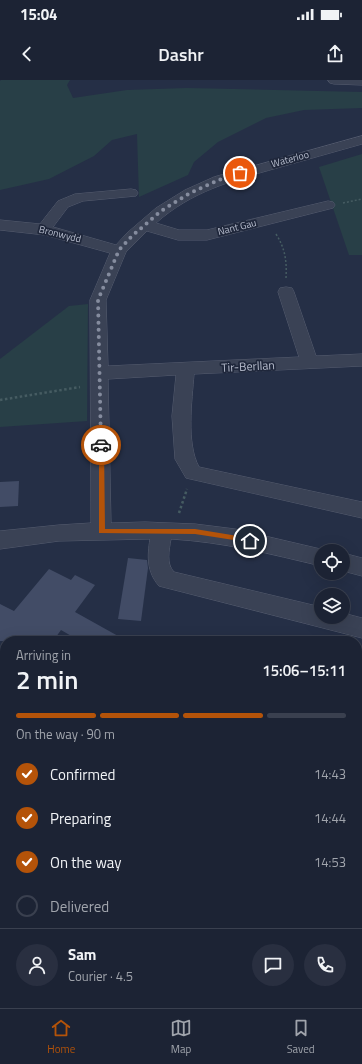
<!DOCTYPE html>
<html lang="en">
<head>
<meta charset="utf-8">
<style>
  :root { --surface:#1c2334; --page:#292f40; --text:#f1f3f6; --muted:#a0a4ac; --line:#3a404f; --accent:#b45309 }
  body { margin:0; font-family:"Titillium Web",sans-serif; background:var(--page); color:var(--text); height:100vh; display:flex; flex-direction:column; font-size:15px; white-space:nowrap }
  * { box-sizing:border-box; margin:0 }
  p { font-size:13px; color:var(--muted) }
  .icon { flex:none; width:22px; height:22px; fill:none; stroke:currentColor; stroke-width:2; stroke-linecap:round; stroke-linejoin:round }
  .map { position:relative; flex:1; overflow:hidden }
  .sheet { position:absolute; left:0px; top:556px; width:362px; height:372px; display:flex; flex-direction:column; background:var(--surface); border-radius:16px 16px 0 0; box-shadow:0 4px 16px #0002,0 0 0 1px var(--line) }
  .sheet>* { flex:none }
  .tools { position:absolute; left:314px; top:464px; display:grid; gap:8px }
  .tools a { display:grid; place-items:center; width:36px; height:36px; border-radius:50%; background:var(--surface); box-shadow:0 4px 16px #0002,0 0 0 1px var(--line); font-size:20px }
  .pin { position:absolute; display:grid; place-items:center; width:34px; height:34px; color:#fff; margin:-17px; border:2px solid #fff; border-radius:50%; box-shadow:0 1px 4px #0007 }
  .courier { position:absolute; display:grid; place-items:center; width:40px; height:40px; margin:-20px; border:3px solid #b45309; border-radius:50%; background:#fff; color:#222; box-shadow:0 1px 5px #0007 }
  .summary em { font-style:normal; font-weight:600 }
  .summary div { display:flex; flex-direction:column-reverse }
  .summary { display:flex; align-items:center; justify-content:space-between; height:68px; padding:0 16px }
  h1 { font-size:26px; font-weight:600; line-height:30px }
  .bar { display:grid; grid-template-columns:repeat(4,1fr); gap:6px 4px; align-content:center; height:48px; padding:0 16px }
  .bar i { height:5px; border-radius:3px; background:var(--line) }
  .bar .on { background:var(--accent) }
  .bar p { grid-column:span 4 }
  .line { display:flex; align-items:center; gap:10px; padding:0 16px; border-top:1px solid var(--line) }
  .line div { flex:1 }
  .round { display:grid; place-items:center; flex:none; width:42px; height:42px; border-radius:21px; background:var(--page) }
  ol { padding:0 16px; list-style:none }
  li { display:flex; align-items:center; gap:12px; height:44px }
  li p { margin-inline-start:auto }
  li .icon { padding:4px; border-radius:50%; background:var(--accent); color:#fff; stroke-width:4 }
  li:last-child { color:var(--muted) }
  li i { width:22px; height:22px; border:2px solid var(--line); border-radius:50% }
  .status { display:flex; justify-content:space-between; align-items:center; height:28px; padding:0 20px; background:var(--surface); direction:ltr }
  .status svg { height:11px; fill:currentColor }
  header { display:flex; justify-content:space-between; align-items:center; height:52px; padding:0 16px; background:var(--surface); font-size:18px; font-weight:600 }
  .menu { display:flex; justify-content:space-around; align-items:center; height:56px; border-top:1px solid var(--line); background:var(--surface); font-size:11px; color:var(--muted) }
  .menu a { display:grid; justify-items:center; gap:2px }
  .menu .on { color:var(--accent) }
  .map>svg:first-child { display:block }
</style>
</head>
<body>
<div class="status"><b>15:04</b><svg viewBox="0 0 49 12"><path d="M0 12V9h3v3zM5 12V6h3v6zM10 12V3h3v9zM15 12V0h3v12zM26 1h20v11H26zM47 4h2v5h-2z"/></svg></div>
<header><svg class="icon" aria-label="back" viewBox="0 0 24 24"><path d="M15 5l-7 7 7 7"/></svg>Dashr<svg class="icon" aria-label="share" viewBox="0 0 24 24"><path d="M12 15V3M7 8l5-5 5 5M5 13v7h14v-7"/></svg></header>
<div class="map">
<svg width="362" height="928" viewBox="0 0 362 928">
  <rect width="100%" height="100%" fill="#252f46"/>
  <g fill="#283f47">
    <path d="M1 0H70L67 5 73 18 127 10 187 8 362 12V28L304 30 266 38 218 62 194 82 188 95 139 117 137 54 112 60 94 76 49 99 0 110V1Z"/>
    <path d="M362 74V175H349L319 87Z"/>
    <path d="M88 224 87 341 0 347V279L69 226Z"/>
  </g>
  <g fill="#424c66">
    <path d="M19 401 18 426 0 427V402Z"/>
    <path d="M128 478 147 480 148 488 141 541 118 539Z"/>
    <path d="M49 489 71 500 75 495 95 505 75 532 127 561H80L61 550 53 561H0V524L14 531Z"/>
  </g>
  <g fill="none" stroke-linecap="round" stroke-linejoin="round">
    <defs>
      <g id="minor">
        <path d="M328 0H362V5L334 4 330 3Z"/>
        <path d="M362 56V64C334 72 305 80 277 88 231 101 192 111 156 143L179 150H207L328 121 333 122 335 125 333 128 207 160H178L147 151 126 172 106 220 108 286 299 277 278 212 280 208 286 207 292 208 294 212 316 276 362 274V286L194 294C192 321 186 363 199 387L362 422V438L186 398 175 379 172 336 176 295 108 299 111 443 145 442 195 444 235 449 329 471H321V486C271 474 223 462 171 459 169 470 166 484 174 492L321 527V537H343V533L362 538V558L159 506C147 492 147 477 150 459L59 461 0 469V451L59 445 91 443 90 220 110 173 45 155 0 150V140L40 144 58 121 75 114 131 109 136 110 138 113 136 116 83 121 68 127 53 147 116 165 127 153 156 128 185 110 214 97Z"/>
        <path d="M343 473 362 478V496L343 491Z"/>
        <path d="M357 791 362 792V820L357 819Z"/>
        <path d="M5 794V822L0 823V795Z"/>
        <path d="M357 889 362 890V920L357 919Z"/>
        <path d="M5 907V923H19L17 928H0V909Z"/>
      </g>
    </defs>
    <use href="#minor" stroke="#565d70" stroke-width="1"/>
    <g stroke="#465c62" stroke-width="1.5" stroke-dasharray="2 2" stroke-linecap="butt">
      <path d="M343 123 362 119"/>
      <path d="M276 154C285 168 287 181 286 198"/>
    </g>
    <g stroke="#465c62" stroke-width="2.5" stroke-dasharray="2.5 2.5" stroke-linecap="butt">
      <path d="M0 320 80 307"/>
      <path d="M179 433 187 409"/>
    </g>
    <use href="#minor" fill="#3a4255" fill-rule="evenodd"/>
  </g>
  <path fill="#b45309" d="M99 363H101L104 365 105 449H195L250 458 253 459V463L195 454 99 453Z"/>
  <g fill="none" stroke-linecap="round" stroke-linejoin="round">
    <path stroke="#858c9e" stroke-width="4" stroke-dasharray="0 7.2" d="M101 365 98 220 119 170 132 156 161 131 190 113 219 100 240 93"/>
  </g>
  <g text-anchor="middle" dominant-baseline="central" stroke-width="3.5" stroke-linejoin="round" paint-order="stroke">
    <g font-size="10" fill="#b8bece" stroke="#1f273b">
      <text transform="translate(290 79) rotate(-15)">Waterloo</text>
      <text transform="translate(237 147) rotate(-14)">Nant Gau</text>
      <text transform="translate(60 154) rotate(14)">Bronwydd</text>
    </g>
    <g font-size="12" fill="#b8bece" stroke="#1f273b">
      <text transform="translate(248 286) rotate(-3)">Tir-Berllan</text>
    </g>
  </g>
</svg>
<div class="tools">
<a><svg class="icon" aria-label="locate" viewBox="0 0 24 24"><circle cx="12" cy="12" r="6"/><path d="M12 2v4M12 18v4M2 12h4M18 12h4"/></svg></a>
<a><svg class="icon" aria-label="layers" viewBox="0 0 24 24"><path d="M12 4l9 5-9 5-9-5zM3 14l9 5 9-5"/></svg></a>
</div>
<div class="pin" style="left:240px;top:93px;background:#ea580c"><svg class="icon" aria-label="bag" viewBox="0 0 24 24"><path d="M5 8h14l-1 12H6zM9 8a3 3 0 0 1 6 0"/></svg></div>
<div class="pin" style="left:250px;top:461px;background:#1f2937"><svg class="icon" aria-label="home" viewBox="0 0 24 24"><path d="M3 11l9-7 9 7M6 9v11h12V9"/></svg></div>
<div class="courier" style="left:101px;top:365px"><svg class="icon" aria-label="car" viewBox="0 0 24 24"><path d="M5 17H2v-5l4-1 3-4h7l3 4 3 1v5h-3M9 17h6M6 11h13"/><circle cx="7" cy="17" r="2"/><circle cx="17" cy="17" r="2"/></svg></div>
<section class="sheet">
<div class="summary"><div><h1>2 min</h1><p>Arriving in</p></div><em>15:06–15:11</em></div>
<div class="bar"><i class="on"></i><i class="on"></i><i class="on"></i><i></i><p>On the way · 90 m</p></div>
<ol>
<li><svg class="icon" aria-label="check" viewBox="0 0 24 24"><path d="M5 12l5 5 9-10"/></svg>Confirmed<p>14:43</p></li>
<li><svg class="icon" aria-label="check" viewBox="0 0 24 24"><path d="M5 12l5 5 9-10"/></svg>Preparing<p>14:44</p></li>
<li><svg class="icon" aria-label="check" viewBox="0 0 24 24"><path d="M5 12l5 5 9-10"/></svg>On the way<p>14:53</p></li>
<li><i></i>Delivered</li>
</ol>
<div class="line" style="height:72px"><a class="round"><svg class="icon" aria-label="person" viewBox="0 0 24 24"><circle cx="12" cy="8" r="4"/><path d="M4 21q1-7 8-7t8 7"/></svg></a><div><b>Sam</b><p>Courier · 4.5</p></div><a class="round"><svg class="icon" aria-label="chat" viewBox="0 0 24 24"><path d="M4 5h16v11H9l-5 4z"/></svg></a><a class="round"><svg class="icon" aria-label="phone" viewBox="0 0 24 24"><path d="M5 4h4l2 5-3 2q2 4 5 5l2-3 5 2v4C11 20 4 13 5 4z"/></svg></a></div>
</section>
</div>
<nav class="menu">
<a class="on"><svg class="icon" aria-label="home" viewBox="0 0 24 24"><path d="M3 11l9-7 9 7M6 9v11h12V9"/></svg>Home</a>
<a><svg class="icon" aria-label="map" viewBox="0 0 24 24"><path d="M3 6l6-2 6 2 6-2v14l-6 2-6-2-6 2zM9 4v14M15 6v14"/></svg>Map</a>
<a><svg class="icon" aria-label="saved" viewBox="0 0 24 24"><path d="M7 4h10v16l-5-4-5 4z"/></svg>Saved</a>
</nav>
</body>
</html>
